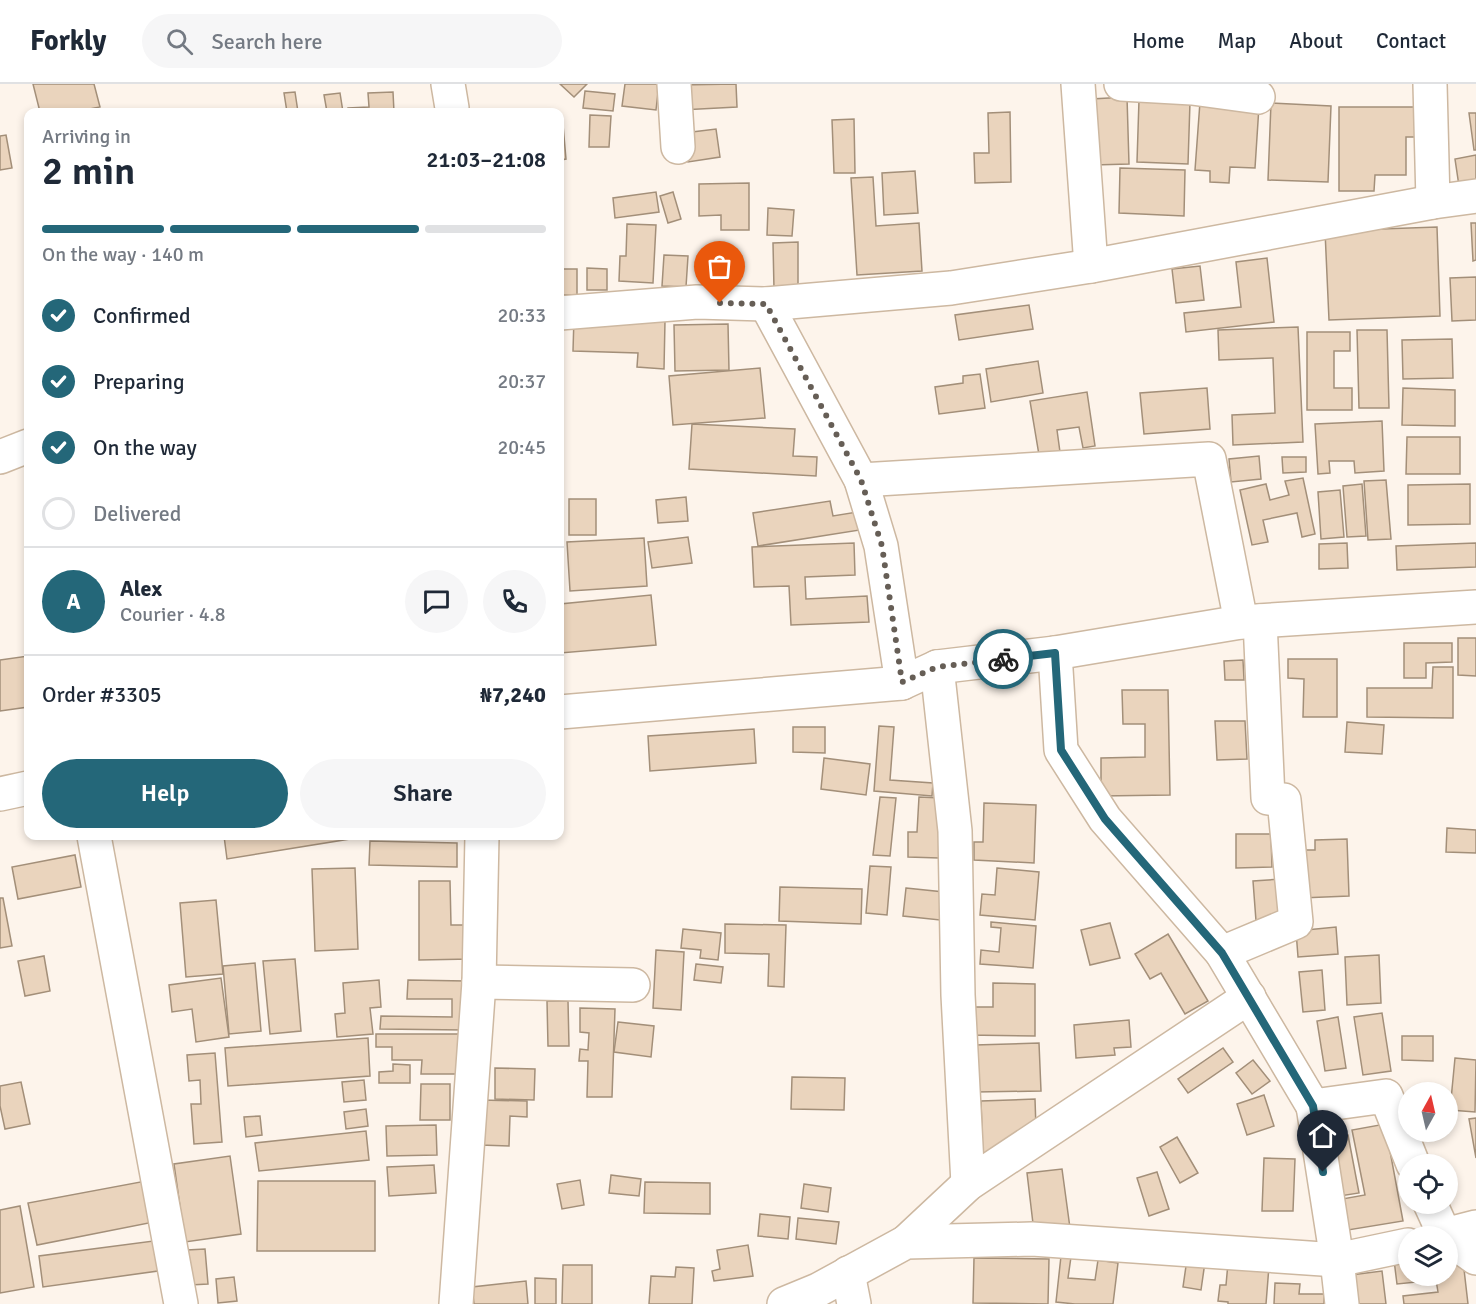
<!DOCTYPE html>
<html lang="en">
<head>
<meta charset="utf-8">
<style>
  :root { --surface:#fff; --page:#f6f6f7; --text:#1f2937; --muted:#747a83; --line:#e0e1e3; --accent:#246779 }
  body { margin:0; font-family:Signika,sans-serif; background:var(--page); color:var(--text); height:100vh; display:flex; flex-direction:column; font-size:22px; white-space:nowrap }
  * { box-sizing:border-box; margin:0 }
  p { font-size:20px; color:var(--muted) }
  .icon { flex:none; width:33px; height:33px; fill:none; stroke:currentColor; stroke-width:2; stroke-linecap:round; stroke-linejoin:round }
  .map { position:relative; flex:1; overflow:hidden }
  .sheet { position:absolute; left:24px; top:24px; width:540px; height:732px; display:flex; flex-direction:column; background:var(--surface); border-radius:12px; box-shadow:0 3px 9px #0003 }
  .sheet>* { flex:none }
  .needle { width:39px; rotate:8deg }
  .fabs { position:absolute; left:1398px; top:998px; display:grid; gap:12px }
  .fabs a { display:grid; place-items:center; width:60px; height:60px; border-radius:50%; background:var(--surface); box-shadow:0 3px 9px #0003; font-size:30px }
  .pin { position:absolute; display:grid; place-items:center; width:51px; height:51px; color:#fff; margin:-62px -26px; border-radius:50% 50% 50% 0; rotate:-45deg; box-shadow:0 0 6px #0007 }
  .pin .icon { rotate:45deg }
  .courier { position:absolute; display:grid; place-items:center; width:60px; height:60px; margin:-30px; border:4px solid #246779; border-radius:50%; background:#fff; color:#222; box-shadow:0 2px 8px #0007 }
  .head em { font-style:normal; font-weight:600 }
  .head div { display:flex; flex-direction:column-reverse }
  .head { display:flex; align-items:center; justify-content:space-between; height:102px; padding:0 18px }
  h1 { font-size:39px; font-weight:600; line-height:45px }
  .bar { display:grid; grid-template-columns:repeat(4,1fr); gap:9px 6px; align-content:center; height:72px; padding:0 18px }
  .bar i { height:8px; border-radius:4px; background:var(--line) }
  .bar .current { background:var(--accent) }
  .bar p { grid-column:span 4 }
  .line { display:flex; align-items:center; gap:15px; padding:0 18px; border-top:2px solid var(--line) }
  .line div { flex:1 }
  .round { display:grid; place-items:center; flex:none; width:63px; height:63px; border-radius:32px; background:var(--page) }
  ol { padding:0 18px; list-style:none }
  li { display:flex; align-items:center; gap:18px; height:66px }
  li p { margin-inline-start:auto }
  li .icon { padding:6px; border-radius:50%; background:var(--accent); color:#fff; stroke-width:4 }
  li:last-child { color:var(--muted) }
  li i { width:33px; height:33px; border:3px solid var(--line); border-radius:50% }
  .primary-button { display:flex; gap:12px; margin-top:auto; padding:12px 18px }
  .primary-button a { flex:1; height:69px; border-radius:36px; background:var(--accent); color:#fff; font-size:24px; font-weight:600; line-height:69px; text-align:center }
  .primary-button a+a { background:var(--page); color:var(--text) }
  header { display:flex; align-items:center; gap:36px; box-sizing:border-box; height:84px; padding:0 30px; background:var(--surface); border-bottom:2px solid var(--line) }
  header strong { font-size:28px }
  nav { display:flex; gap:33px; margin-inline-start:auto; font-size:21px }
  .search { width:420px; height:54px; background:var(--page); display:flex; align-items:center; gap:15px; box-sizing:border-box; padding:0 21px; border-radius:33px; color:var(--muted); font-size:22px }
  .map>svg:first-child { display:block }
</style>
</head>
<body>
<header>
<strong>Forkly</strong>
<div class="search"><svg class="icon" aria-label="search" viewBox="0 0 24 24"><circle cx="10" cy="10" r="6"/><path d="M15 15l6 6"/></svg>Search here</div>
<nav><a>Home</a><a>Map</a><a>About</a><a>Contact</a></nav>
</header>
<div class="map">
<svg width="1476" height="1220" viewBox="0 0 1476 1220">
  <rect width="100%" height="100%" fill="#fdf4eb"/>
  <g fill="#ead4bd" stroke="#a38f79" stroke-width="1.5">
    <path d="M33 0H94L100 23 74 28H40Z"/>
    <path d="M560 0H587L574 13Z"/>
    <path d="M625 0H659L656 26 622 22Z"/>
    <path d="M736 0 737 23 681 26 680 1Z"/>
    <path d="M585 7 615 10 613 27 583 24Z"/>
    <path d="M295 8 298 28H287L284 9Z"/>
    <path d="M393 8 394 28H348V24L369 23 368 9Z"/>
    <path d="M340 9 343 28H327L324 11Z"/>
    <path d="M1127 13 1129 80 1093 81 1091 15Z"/>
    <path d="M1139 16 1190 18 1188 80 1137 78Z"/>
    <path d="M1200 18 1259 22 1255 84 1230 83 1229 99 1210 98V87L1195 86Z"/>
    <path d="M1271 19 1331 22 1328 98 1268 96Z"/>
    <path d="M1339 23H1416V53H1406V91H1375L1374 107H1339Z"/>
    <path d="M1010 28 1011 98 975 99 974 69H989L988 29Z"/>
    <path d="M1469 29H1476V66H1474Z"/>
    <path d="M590 31 611 32 609 63H589Z"/>
    <path d="M854 35 855 89H834L832 36Z"/>
    <path d="M560 41H563L566 75 560 76Z"/>
    <path d="M716 45 720 73 688 78 684 49Z"/>
    <path d="M6 51 12 84 0 86V52Z"/>
    <path d="M1476 71V100L1459 102 1455 75Z"/>
    <path d="M1120 84 1185 86 1184 132 1119 129Z"/>
    <path d="M915 87 918 129 884 131 882 89Z"/>
    <path d="M873 93 876 142 919 139 922 187 857 191 851 94Z"/>
    <path d="M749 99V146H721V131L699 132V100Z"/>
    <path d="M656 108 659 128 615 134 613 114Z"/>
    <path d="M673 108 681 135 668 139 660 112Z"/>
    <path d="M768 124 794 126 792 152 767 151Z"/>
    <path d="M1471 139H1476V176L1473 177Z"/>
    <path d="M627 140 656 141 653 199 619 197 620 172H626Z"/>
    <path d="M1437 143 1440 232 1329 236 1325 147Z"/>
    <path d="M798 158V204L774 205 773 159Z"/>
    <path d="M664 171 688 172 686 203 662 202Z"/>
    <path d="M1267 174 1274 238 1186 248 1184 229 1241 223 1236 178Z"/>
    <path d="M1200 182 1204 216 1176 219 1172 185Z"/>
    <path d="M587 184 607 185V206H587Z"/>
    <rect x="560" y="185" width="17" height="26"/>
    <path d="M1476 193V236L1452 237 1450 194Z"/>
    <path d="M1029 221 1033 245 959 256 955 231Z"/>
    <path d="M574 233 665 237 664 285 637 283 638 269 573 267Z"/>
    <path d="M728 240 729 286 675 287 674 241Z"/>
    <path d="M1298 243 1303 358 1233 361 1232 331 1275 329 1273 274 1219 276 1218 246Z"/>
    <path d="M1357 246H1387L1389 324H1359Z"/>
    <path d="M1307 248H1350V267H1334V304H1352V326H1307Z"/>
    <path d="M1452 255 1453 294 1403 295 1402 256Z"/>
    <path d="M1038 277 1043 309 991 318 986 285Z"/>
    <path d="M760 284 765 334 673 341 669 292Z"/>
    <path d="M980 290 985 324 939 330 935 303 963 299V292Z"/>
    <path d="M1207 304 1210 345 1144 350 1140 309Z"/>
    <path d="M1403 304 1455 306V342L1402 341Z"/>
    <path d="M1087 308 1095 362 1083 364 1079 343 1057 346 1060 368 1039 371 1030 317Z"/>
    <path d="M1382 337 1384 387 1355 389 1354 377H1329L1330 389 1318 390 1315 340Z"/>
    <path d="M692 340 795 345 793 372 817 373 816 392 689 385Z"/>
    <path d="M1407 353H1460V390H1406Z"/>
    <path d="M1259 372 1261 395 1231 398 1229 375Z"/>
    <path d="M1282 373H1306V388L1283 389Z"/>
    <path d="M1303 394 1315 450 1302 453 1297 429 1263 436 1268 458 1252 461 1240 406 1266 400 1270 416 1289 411 1285 397Z"/>
    <path d="M1386 396 1391 455 1368 456 1364 397Z"/>
    <path d="M1362 400 1366 452 1347 453 1343 402Z"/>
    <path d="M1470 400V440L1408 441V401Z"/>
    <path d="M1340 406 1344 453 1321 455 1318 408Z"/>
    <path d="M686 413 688 437 658 439 656 416Z"/>
    <rect x="569" y="415" width="27" height="36"/>
    <path d="M830 417 833 432 857 428 860 446 758 462 753 429Z"/>
    <path d="M688 453 692 479 652 484 648 458Z"/>
    <path d="M644 454 647 502 570 507 567 458Z"/>
    <path d="M854 459 855 491 805 493 806 515 867 512 869 538 791 541 789 502 754 503 752 463Z"/>
    <path d="M1347 459 1348 484 1319 485V460Z"/>
    <path d="M1476 459V483L1397 486 1396 462Z"/>
    <path d="M651 511 656 561 560 569V520Z"/>
    <path d="M1458 554H1476V592L1458 591Z"/>
    <path d="M1404 559H1452V578L1426 579V594H1404Z"/>
    <path d="M28 572V623L0 627V576Z"/>
    <path d="M1288 575H1337V633H1303L1304 595 1288 594Z"/>
    <path d="M1243 576 1244 596H1225L1224 577Z"/>
    <path d="M1433 583H1453V634L1367 633V604H1432Z"/>
    <path d="M1122 606H1168L1170 711 1101 712V674L1145 673V640H1123Z"/>
    <path d="M1215 637H1245L1247 675 1217 676Z"/>
    <path d="M1347 638 1384 641 1382 670 1345 668Z"/>
    <path d="M879 642 894 643 890 696 933 699 932 712 874 707Z"/>
    <path d="M793 643H825V669L793 668Z"/>
    <path d="M754 645 756 679 650 687 648 652Z"/>
    <path d="M824 674 870 680 866 711 821 705Z"/>
    <path d="M880 713 896 714 890 772 873 771Z"/>
    <path d="M919 713 941 714 939 774 908 773V748H917Z"/>
    <path d="M984 719 1036 721 1034 779 974 776V758H983Z"/>
    <path d="M1447 744 1476 746V769L1446 768Z"/>
    <path d="M1236 750H1271L1272 783 1236 784Z"/>
    <path d="M224 752H362V753L227 775Z"/>
    <path d="M1347 755 1349 812 1301 814 1300 766H1315V756Z"/>
    <path d="M370 757 457 759V783L369 781Z"/>
    <path d="M75 771 81 803 18 815 12 783Z"/>
    <path d="M870 782 891 783 887 831 866 829Z"/>
    <path d="M355 784 358 865 315 867 312 785Z"/>
    <path d="M997 784 1039 788 1035 836 980 831 982 810 995 811Z"/>
    <path d="M1281 795 1284 835 1256 837 1253 797Z"/>
    <path d="M419 797H450L451 841H470L471 875 419 876Z"/>
    <path d="M780 803 862 805 861 840 779 837Z"/>
    <path d="M906 804 944 808 940 836 903 832Z"/>
    <path d="M0 814H3L12 862 0 864Z"/>
    <path d="M216 816 223 890 186 893 180 819Z"/>
    <path d="M991 838 1036 842 1033 884 980 880 981 866 999 868 1001 844 991 843Z"/>
    <path d="M1110 839 1120 874 1090 881 1081 846Z"/>
    <path d="M725 840 786 841 784 903 768 902 769 870 725 869Z"/>
    <path d="M1336 843 1338 870 1298 873 1296 847Z"/>
    <path d="M683 845 721 849 718 876 700 874 701 866 681 864Z"/>
    <path d="M1168 850 1208 917 1185 930 1161 889 1150 895 1135 870Z"/>
    <path d="M656 866 684 868 681 926 653 924Z"/>
    <path d="M1379 871 1381 919 1347 921 1345 873Z"/>
    <path d="M44 872 50 907 25 912 18 877Z"/>
    <path d="M295 875 301 947 270 950 263 877Z"/>
    <path d="M255 879 261 947 229 950 223 882Z"/>
    <path d="M696 880 723 883 721 899 694 896Z"/>
    <path d="M1322 886 1325 926 1303 928 1299 888Z"/>
    <path d="M221 894 229 953 196 958 192 925 172 928 169 901Z"/>
    <path d="M379 896 381 923 370 924 373 950 337 953 335 930 345 929 343 899Z"/>
    <path d="M408 896 466 897 465 946 380 945 381 932 452 933V915H407Z"/>
    <path d="M993 899 1035 900V952L966 951V923H993Z"/>
    <path d="M547 917H568L569 962H548Z"/>
    <path d="M580 924 615 925 612 1013H587L588 977H579L580 965 588 966 589 949 580 948Z"/>
    <path d="M1382 929 1391 987 1363 991 1354 933Z"/>
    <path d="M1338 933 1346 984 1325 987 1317 937Z"/>
    <path d="M1129 936 1131 963 1114 964 1115 971 1076 974 1074 941Z"/>
    <path d="M618 938 654 942 651 973 614 968Z"/>
    <path d="M376 950H463V990H421L422 976H392V963H376Z"/>
    <path d="M1402 952H1433V977L1402 976Z"/>
    <path d="M368 954 370 992 228 1002 225 964Z"/>
    <path d="M1039 959 1041 1007 976 1008 975 961Z"/>
    <path d="M1223 964 1233 978 1188 1009 1178 995Z"/>
    <path d="M215 969 222 1058 194 1060 191 1020H201L200 996 189 997 187 971Z"/>
    <path d="M1455 974 1476 976 1475 1028 1450 1026Z"/>
    <path d="M1253 976 1270 997 1252 1010 1236 989Z"/>
    <path d="M393 980 410 981V999H379V988L393 987Z"/>
    <path d="M495 984 535 985 534 1016 495 1015Z"/>
    <path d="M792 993 845 994 844 1026 791 1025Z"/>
    <path d="M364 996 366 1016 344 1018 342 998Z"/>
    <path d="M21 998 30 1040 5 1045 0 1022V1002Z"/>
    <path d="M421 1000H450V1036H420Z"/>
    <path d="M1264 1011 1274 1042 1247 1051 1237 1020Z"/>
    <path d="M1035 1015 1036 1045 983 1079 981 1017Z"/>
    <path d="M481 1016 527 1017V1033L510 1032 509 1062 480 1061Z"/>
    <path d="M366 1025 368 1042 346 1045 344 1028Z"/>
    <path d="M260 1032 262 1051 246 1053 244 1033Z"/>
    <path d="M1476 1034V1074L1469 1035Z"/>
    <path d="M1385 1040 1403 1137 1348 1146 1342 1115 1365 1111 1352 1046Z"/>
    <path d="M436 1041 437 1071 387 1072 386 1042Z"/>
    <path d="M366 1047 369 1076 259 1087 255 1059Z"/>
    <path d="M1348 1051 1359 1109 1340 1112 1329 1054Z"/>
    <path d="M1177 1053 1198 1089 1180 1099 1160 1063Z"/>
    <path d="M230 1072 241 1150 185 1158 174 1080Z"/>
    <path d="M1264 1074 1295 1075 1293 1127H1262Z"/>
    <path d="M434 1081 436 1109 389 1112 387 1083Z"/>
    <path d="M1062 1085 1070 1144 1034 1148 1027 1089Z"/>
    <path d="M1157 1088 1169 1125 1149 1132 1137 1094Z"/>
    <path d="M611 1091 641 1095 639 1112 609 1109Z"/>
    <path d="M151 1096 159 1137 37 1161 28 1119Z"/>
    <path d="M580 1096 584 1121 562 1125 557 1100Z"/>
    <path d="M258 1097H375V1167H257Z"/>
    <path d="M645 1098 710 1099V1130L644 1129Z"/>
    <path d="M804 1100 831 1104 828 1128 801 1124Z"/>
    <path d="M20 1122 34 1203 0 1209V1126Z"/>
    <path d="M760 1130 790 1133 788 1155 758 1152Z"/>
    <path d="M798 1134 839 1138 836 1160 796 1155Z"/>
    <path d="M161 1156 165 1186 43 1203 39 1172Z"/>
    <path d="M748 1161 753 1192 714 1197 712 1187 720 1185 717 1166Z"/>
    <path d="M205 1165 208 1200 190 1201 187 1166Z"/>
    <path d="M1462 1168 1468 1220H1404L1403 1212 1438 1208 1436 1196 1397 1200 1394 1176 1408 1174V1191H1448V1169Z"/>
    <path d="M1061 1172 1071 1173 1068 1194 1095 1196 1098 1176 1118 1179 1113 1220H1075L1056 1218Z"/>
    <path d="M974 1174 1049 1175 1048 1220 973 1219Z"/>
    <path d="M1187 1175 1205 1178 1201 1206 1183 1203Z"/>
    <path d="M1228 1179 1269 1182 1266 1220H1228V1218L1218 1217 1220 1201H1226Z"/>
    <path d="M563 1181H592V1220H562Z"/>
    <path d="M676 1183 694 1184 692 1220H649L651 1192 675 1193Z"/>
    <path d="M1382 1187 1386 1220H1354L1351 1191Z"/>
    <path d="M234 1193 237 1217 218 1219 216 1195Z"/>
    <path d="M535 1194 556 1195V1220H535Z"/>
    <path d="M526 1197 528 1220H474L472 1203Z"/>
    <path d="M1275 1199 1300 1200 1299 1210H1324V1220H1274Z"/>
  </g>
  <g fill="none" stroke-linecap="round" stroke-linejoin="round">
    <defs>
      <g id="minor">
        <path d="M448 0 452 24"/>
        <path d="M674 0 678 63"/>
        <path d="M1078 0 1091 182"/>
        <path d="M1121 0 1192 4 1258 13"/>
        <path d="M1430 0 1433 118"/>
        <path d="M766 220 861 396 881 462 902 599"/>
        <path d="M560 229 697 218 766 220 951 204 1091 182 1433 118 1476 112"/>
        <path d="M0 373 28 362"/>
        <path d="M861 396 1209 375 1241 538"/>
        <path d="M1055 569 1061 666 1105 735 1222 869 1313 1022 1386 1012 1413 1080"/>
        <path d="M937 583 955 747 958 911 968 1100"/>
        <path d="M560 628 902 599 937 583 1055 569 1241 538 1476 523"/>
        <path d="M0 710 28 704"/>
        <path d="M94 752 181 1220"/>
        <path d="M1222 869 1296 838 1284 716 1268 714 1260 537"/>
        <path d="M479 898 633 901"/>
        <path d="M1313 1022 1337 1176 1342 1220"/>
        <path d="M1430 1119 1445 1152"/>
        <path d="M1441 1152 1476 1143"/>
        <path d="M1448 1154 1476 1174"/>
        <path d="M906 1158 968 1100 1249 913"/>
        <path d="M848 1189 854 1220"/>
        <path d="M456 1220 479 898 482 752"/>
        <path d="M784 1220 818 1206 906 1158 1032 1155 1337 1176 1408 1161"/>
      </g>
    </defs>
    <use href="#minor" stroke="#cdb8a1" stroke-width="36"/>
    <use href="#minor" stroke="#fff" stroke-width="33"/>
  </g>
  <g fill="none" stroke-linecap="round" stroke-linejoin="round">
    <path stroke="#665e56" stroke-width="6" stroke-dasharray="0 10.8" d="M720 219 766 220 861 396 882 462 902 598 937 583 1003 575"/>
    <path stroke="#246779" stroke-width="8" d="M1003 575 1055 569 1061 666 1105 735 1222 869 1313 1022 1323 1088"/>
  </g>
</svg>
<div class="fabs">
<a><svg class="needle" viewBox="-14 -14 28 28"><path d="M0-13l5 13h-10z" fill="#e53935"/><path d="M0 13l5-13h-10z" fill="#747a83"/></svg></a>
<a><svg class="icon" aria-label="locate" viewBox="0 0 24 24"><circle cx="12" cy="12" r="6"/><path d="M12 2v4M12 18v4M2 12h4M18 12h4"/></svg></a>
<a><svg class="icon" aria-label="layers" viewBox="0 0 24 24"><path d="M12 4l9 5-9 5-9-5zM3 14l9 5 9-5"/></svg></a>
</div>
<div class="pin" style="left:720px;top:219px;background:#ea580c"><svg class="icon" aria-label="bag" viewBox="0 0 24 24"><path d="M5 8h14l-1 12H6zM9 8a3 3 0 0 1 6 0"/></svg></div>
<div class="pin" style="left:1323px;top:1088px;background:#1f2937"><svg class="icon" aria-label="home" viewBox="0 0 24 24"><path d="M3 11l9-7 9 7M6 9v11h12V9"/></svg></div>
<div class="courier" style="left:1003px;top:575px"><svg class="icon" aria-label="bike" viewBox="0 0 24 24"><circle cx="6" cy="16" r="4"/><circle cx="18" cy="16" r="4"/><path d="M6 16l4-8h5l3 8M10 8l3 8H6M13 5h3"/></svg></div>
<section class="sheet">
<div class="head"><div><h1>2 min</h1><p>Arriving in</p></div><em>21:03–21:08</em></div>
<div class="bar"><i class="current"></i><i class="current"></i><i class="current"></i><i></i><p>On the way · 140 m</p></div>
<ol>
<li><svg class="icon" aria-label="check" viewBox="0 0 24 24"><path d="M5 12l5 5 9-10"/></svg>Confirmed<p>20:33</p></li>
<li><svg class="icon" aria-label="check" viewBox="0 0 24 24"><path d="M5 12l5 5 9-10"/></svg>Preparing<p>20:37</p></li>
<li><svg class="icon" aria-label="check" viewBox="0 0 24 24"><path d="M5 12l5 5 9-10"/></svg>On the way<p>20:45</p></li>
<li><i></i>Delivered</li>
</ol>
<div class="line" style="height:108px"><b class="round" style="background:var(--accent);color:#fff">A</b><div><b>Alex</b><p>Courier · 4.8</p></div><a class="round"><svg class="icon" aria-label="chat" viewBox="0 0 24 24"><path d="M4 5h16v11H9l-5 4z"/></svg></a><a class="round"><svg class="icon" aria-label="phone" viewBox="0 0 24 24"><path d="M5 4h4l2 5-3 2q2 4 5 5l2-3 5 2v4C11 20 4 13 5 4z"/></svg></a></div>
<div class="line" style="height:78px"><div>Order #3305</div><b>₦7,240</b></div>
<div class="primary-button"><a>Help</a><a>Share</a></div>
</section>
</div>
</body>
</html>
